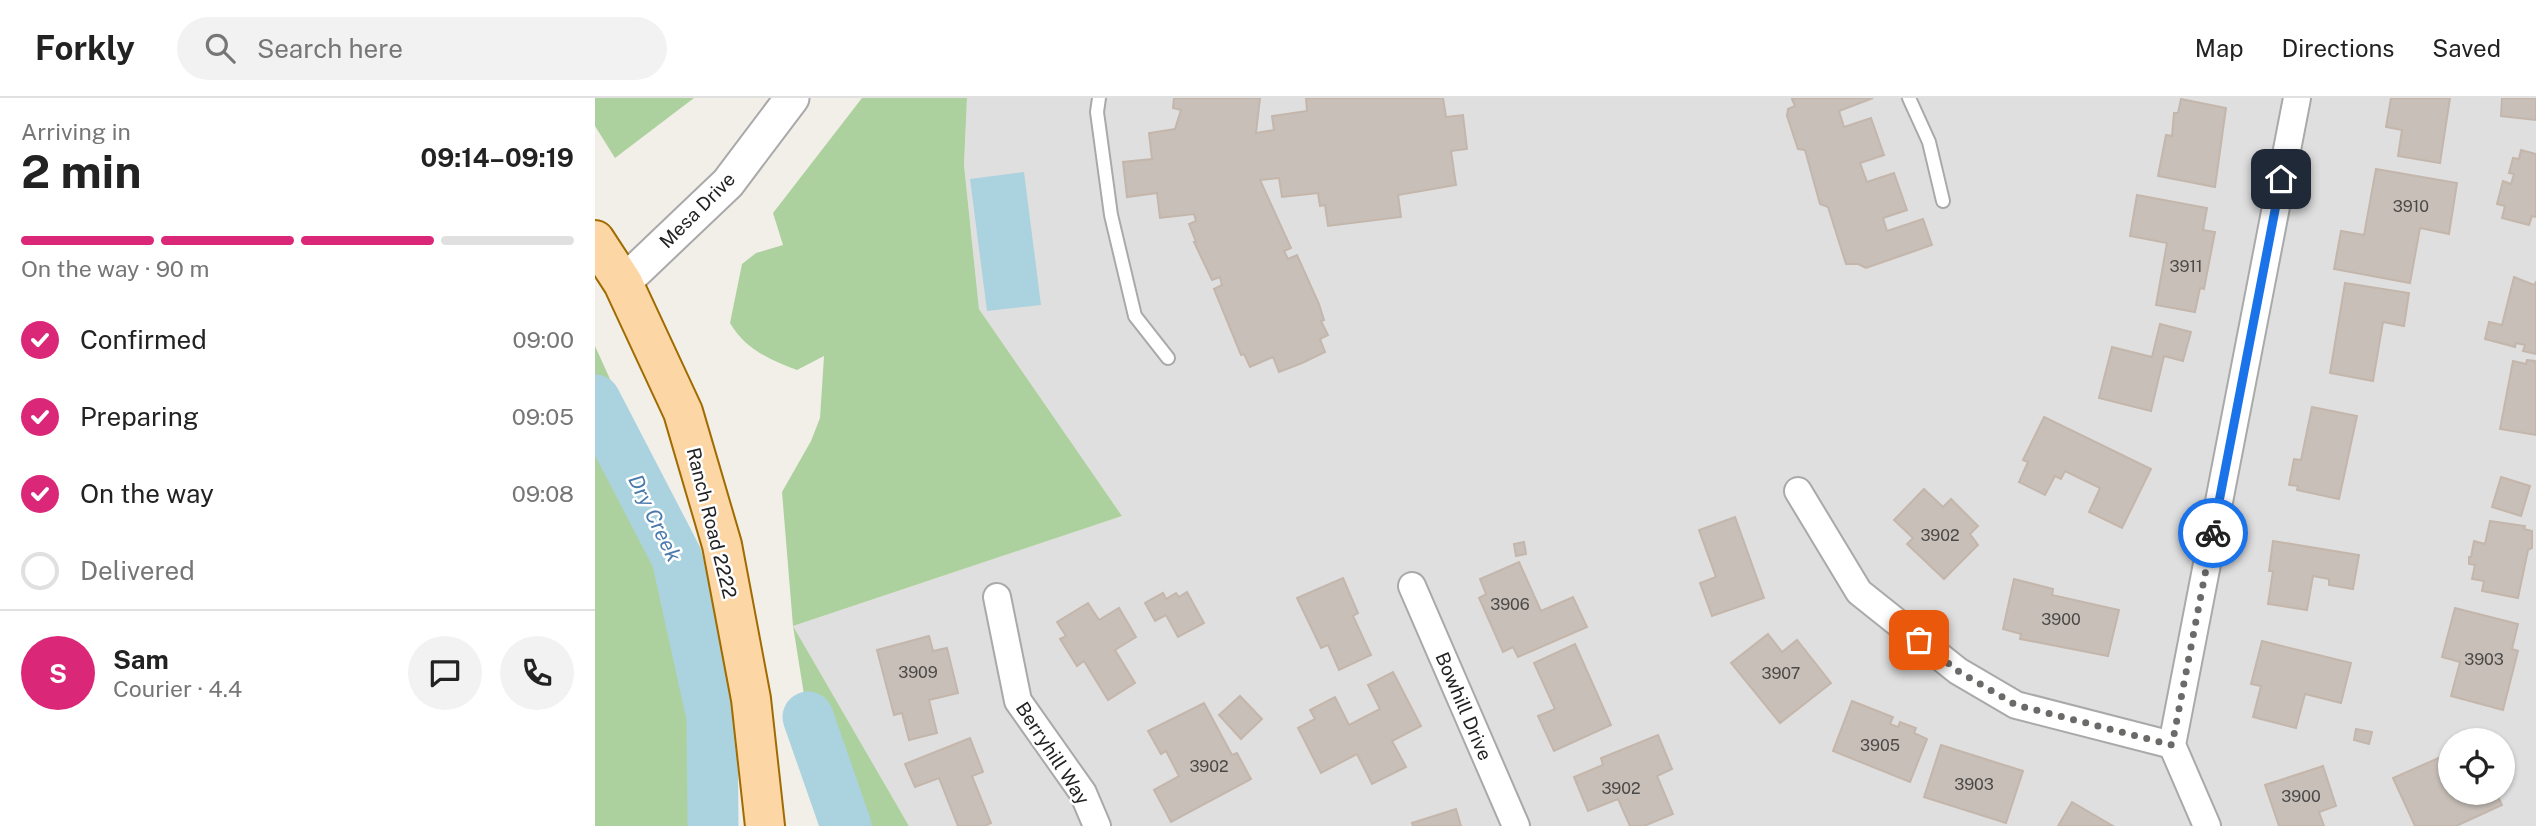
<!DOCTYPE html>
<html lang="en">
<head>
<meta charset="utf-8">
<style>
  :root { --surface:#fff; --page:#f2f2f2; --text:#222; --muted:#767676; --line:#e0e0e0; --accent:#db2777 }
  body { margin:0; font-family:"Public Sans",sans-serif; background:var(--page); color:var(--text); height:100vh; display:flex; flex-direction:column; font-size:26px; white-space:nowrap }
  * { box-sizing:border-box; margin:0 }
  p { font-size:23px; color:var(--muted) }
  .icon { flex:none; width:38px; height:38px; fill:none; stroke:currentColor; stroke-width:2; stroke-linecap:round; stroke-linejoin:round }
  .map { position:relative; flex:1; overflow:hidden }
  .panel { display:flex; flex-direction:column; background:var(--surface); width:595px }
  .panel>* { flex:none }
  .fabs { position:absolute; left:1843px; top:630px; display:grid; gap:14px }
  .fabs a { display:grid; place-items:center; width:77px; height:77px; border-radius:50%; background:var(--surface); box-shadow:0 2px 5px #0004; font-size:35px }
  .pin { position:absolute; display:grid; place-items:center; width:60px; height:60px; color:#fff; margin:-30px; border-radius:14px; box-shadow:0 4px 10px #0006 }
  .courier { position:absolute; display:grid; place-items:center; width:70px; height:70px; margin:-35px; border:5px solid #1a73e8; border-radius:50%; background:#fff; color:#222; box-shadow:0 2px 9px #0007 }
  .overview em { font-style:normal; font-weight:700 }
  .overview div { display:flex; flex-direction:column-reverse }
  .overview { display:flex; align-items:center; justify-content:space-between; height:119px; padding:0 21px }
  h1 { font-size:46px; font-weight:700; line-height:52px }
  .bar { display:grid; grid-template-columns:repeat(4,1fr); gap:10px 7px; align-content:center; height:84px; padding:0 21px }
  .bar i { height:9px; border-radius:5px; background:var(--line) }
  .bar .on { background:var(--accent) }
  .bar p { grid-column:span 4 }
  .line { display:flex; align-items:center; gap:18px; padding:0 21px; border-top:2px solid var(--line) }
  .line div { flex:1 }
  .round { display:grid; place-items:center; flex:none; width:74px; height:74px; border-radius:37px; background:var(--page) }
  ol { padding:0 21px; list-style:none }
  li { display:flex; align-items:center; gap:21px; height:77px }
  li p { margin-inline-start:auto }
  li .icon { padding:7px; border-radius:50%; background:var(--accent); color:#fff; stroke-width:4 }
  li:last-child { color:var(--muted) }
  li i { width:38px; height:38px; border:4px solid var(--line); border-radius:50% }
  header { display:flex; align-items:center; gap:42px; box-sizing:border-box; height:98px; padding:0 35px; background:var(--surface); border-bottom:2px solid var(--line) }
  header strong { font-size:33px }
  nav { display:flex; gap:38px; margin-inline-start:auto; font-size:24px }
  .search { width:490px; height:63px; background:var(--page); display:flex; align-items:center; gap:18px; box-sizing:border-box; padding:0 24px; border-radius:38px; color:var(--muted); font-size:26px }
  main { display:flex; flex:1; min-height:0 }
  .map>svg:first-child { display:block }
</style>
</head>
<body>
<header>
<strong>Forkly</strong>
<div class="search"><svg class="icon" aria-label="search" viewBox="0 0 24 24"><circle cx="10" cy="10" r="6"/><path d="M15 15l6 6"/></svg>Search here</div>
<nav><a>Map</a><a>Directions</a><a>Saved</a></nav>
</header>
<main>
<section class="panel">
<div class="overview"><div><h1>2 min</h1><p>Arriving in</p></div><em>09:14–09:19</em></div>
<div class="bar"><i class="on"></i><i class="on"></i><i class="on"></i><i></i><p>On the way · 90 m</p></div>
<ol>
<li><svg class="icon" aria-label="check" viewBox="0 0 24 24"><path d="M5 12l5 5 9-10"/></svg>Confirmed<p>09:00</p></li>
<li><svg class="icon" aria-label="check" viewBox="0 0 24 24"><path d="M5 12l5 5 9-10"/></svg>Preparing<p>09:05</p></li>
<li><svg class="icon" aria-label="check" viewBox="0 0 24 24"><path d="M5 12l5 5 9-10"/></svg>On the way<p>09:08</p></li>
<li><i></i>Delivered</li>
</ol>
<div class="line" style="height:126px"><b class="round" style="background:var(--accent);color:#fff">S</b><div><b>Sam</b><p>Courier · 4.4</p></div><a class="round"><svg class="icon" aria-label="chat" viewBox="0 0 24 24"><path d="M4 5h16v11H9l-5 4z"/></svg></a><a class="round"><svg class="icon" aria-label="phone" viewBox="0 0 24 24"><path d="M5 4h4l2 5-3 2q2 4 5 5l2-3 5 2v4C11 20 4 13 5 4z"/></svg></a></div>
</section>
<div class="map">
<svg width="1941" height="728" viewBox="0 0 1941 728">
  <rect width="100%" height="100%" fill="#f2efe9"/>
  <path fill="#e0dfdf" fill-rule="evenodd" d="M372 0H1941V728H314L198 528 527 418 384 211 369 67ZM1855 642H1908V695H1855Z"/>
  <g fill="#add19e">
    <path d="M0 0H99L20 60 0 28Z"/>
    <path d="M267 0H372L369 67 384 211 527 418 198 528 314 728H230L198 528 187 394 216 343 225 320 229 258 202 272C175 262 150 251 135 225L147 166 161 155 188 147 178 115Z"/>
    <path d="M0 248 54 367 106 556 121 728H0Z"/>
  </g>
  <path fill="#aad3df" d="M429 74 446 207 392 213 375 81Z"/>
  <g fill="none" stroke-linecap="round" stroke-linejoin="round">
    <g stroke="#aad3df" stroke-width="51">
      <path d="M0 302 82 460 117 619 118 728"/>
      <path d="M213 619 251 728"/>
    </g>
  </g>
  <g fill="#c7bfb8" stroke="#c4b6ab" stroke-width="2">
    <path d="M579 0H665L661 35 679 32 677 18 712 13 711 0H848L851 19 868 17 872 51 856 53 861 87 803 97 806 119 733 128 730 107 725 108 723 95 687 99 684 80 665 82 696 150 689 153 693 161 702 157 724 206 729 222 726 223 733 237 725 241 730 254 707 265 684 274 678 259 655 269 649 256 646 257 619 191 627 187 625 179 617 182 599 144H601L594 126 601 123 599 116 565 120 562 95 532 99 528 64 557 61 554 35 580 31 586 12 578 10Z"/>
    <path d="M1278 0 1244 13 1249 29 1276 20 1289 57 1265 65 1272 84 1299 75 1312 112 1288 120 1292 133 1328 121 1337 147 1271 170 1263 166H1251L1233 109 1225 106 1210 52 1203 51 1192 18 1193 11 1200 8 1197 1 1200 0Z"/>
    <path d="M1796 0H1855L1845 65 1803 58 1807 32 1791 29Z"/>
    <path d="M1907 0H1941V22L1906 18Z"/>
    <path d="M1586 1 1631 10 1620 89 1563 78 1571 37 1577 38 1579 15H1583Z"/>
    <path d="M1926 52 1941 56V119L1937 118 1934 127 1907 120 1910 108 1902 106 1908 83 1916 86 1919 76 1914 75 1918 60 1924 61Z"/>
    <path d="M1781 71 1862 85 1854 136 1825 130 1815 185 1739 171 1746 133 1769 137Z"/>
    <path d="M1542 97 1612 110 1608 132 1620 134 1609 191 1605 190 1600 214 1561 207 1572 145 1535 138Z"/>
    <path d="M1919 179 1939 187 1941 184V256L1928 253 1930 247 1921 245 1920 249 1890 241 1894 224 1907 227Z"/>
    <path d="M1750 185 1814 195 1809 228 1788 224 1778 283 1735 275Z"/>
    <path d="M1565 226 1596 234 1588 263 1569 258 1556 313 1504 300 1517 249 1557 259Z"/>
    <path d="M1932 262 1940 263 1941 267V337L1905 331 1918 263 1931 266Z"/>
    <path d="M1717 309 1762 318 1744 401 1702 392 1703 388 1694 387 1699 361 1706 362Z"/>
    <path d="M1449 319 1556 371 1527 430 1494 414 1505 390 1470 373 1466 381 1460 378 1450 397 1424 384 1433 364 1428 362Z"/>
    <path d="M1906 379 1935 388 1926 418 1897 409Z"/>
    <path d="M1329 391 1348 409 1356 401 1383 428 1375 436 1383 447 1349 481 1312 446 1318 440 1299 422Z"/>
    <path d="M1140 419 1169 500 1117 518 1105 485 1121 479 1104 432Z"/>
    <path d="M1895 423 1930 428 1929 431 1937 433V450L1933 452 1923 500 1887 493 1889 483 1877 481 1880 467 1874 466V459H1876L1879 443 1890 446Z"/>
    <path d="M1678 443 1764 457 1758 491 1734 487V481L1718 478 1712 512 1673 506 1678 473H1674Z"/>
    <path d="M929 444 931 456 921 458 919 446Z"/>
    <path d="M924 464 946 513 978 499 992 529 923 559 918 549 908 554 884 500 891 496 885 481Z"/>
    <path d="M748 480 763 515 758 518 776 557 744 572 733 547 726 550 702 500Z"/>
    <path d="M1419 481 1458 491 1457 497 1524 512 1513 558 1425 541 1426 536 1408 531Z"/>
    <path d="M592 494 609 525 583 539 571 517 560 523 550 505 568 495 571 501 581 495 584 499Z"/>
    <path d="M493 505 504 522 524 510 541 539 520 552 540 585 513 602 489 563 482 568 465 541 471 538 462 524Z"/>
    <path d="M1860 510 1923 526 1917 551 1923 553 1908 612 1856 598 1865 564 1847 559Z"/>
    <path d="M1173 536 1187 554 1202 542 1236 585 1185 625 1136 565Z"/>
    <path d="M334 538 338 553 352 550 363 595 334 602 342 635 314 642 307 615 299 617 282 552Z"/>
    <path d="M1667 543 1756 565 1746 605 1710 596 1701 630 1658 619 1666 588 1656 586Z"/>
    <path d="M980 546 1016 627 959 653 943 618 960 611 939 565Z"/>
    <path d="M798 574 826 628 797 643 811 669 777 686 762 656 726 675 703 630 720 621 715 612 740 599 754 627 785 611 773 587Z"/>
    <path d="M645 598 667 621 646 641 624 617Z"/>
    <path d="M1257 603 1298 619 1295 626 1303 629 1305 624 1321 630 1319 635 1332 641 1315 684 1238 653Z"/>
    <path d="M609 605 637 657 642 655 656 681 576 724 559 692 584 678 571 653 566 656 553 633Z"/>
    <path d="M1761 631 1777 634 1774 646 1759 642Z"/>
    <path d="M1063 637 1077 671 1062 678 1078 716 1049 728H1035L1023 701 993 713 979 679 1008 667 1006 660Z"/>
    <path d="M375 640 388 674 377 678 396 725 390 728H363L344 680 320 689 310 666Z"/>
    <path d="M1346 647 1428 673 1411 725 1329 699Z"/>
    <path d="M1855 655V695H1901L1907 707 1861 728H1820L1798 680Z"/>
    <path d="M1728 668 1741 708 1724 714 1729 728H1684L1670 687Z"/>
    <path d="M1477 704 1518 728H1463Z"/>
    <path d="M861 711 866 728H818L817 725Z"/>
  </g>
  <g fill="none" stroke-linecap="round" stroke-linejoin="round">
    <defs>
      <g id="service">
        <path d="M504 0 502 14 516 117 540 218 573 260"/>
        <path d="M1314 0 1334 44 1348 103"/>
      </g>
      <g id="minor">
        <path d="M1203 393 1264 494 1363 573 1421 607 1577 647"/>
        <path d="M817 488 921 728"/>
        <path d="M402 499 423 603 488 695 502 728"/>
        <path d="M1612 728 1577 647 1702 0"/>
      </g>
      <path id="tertiary" d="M28 185 133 85 197 0"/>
      <path id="primary" d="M0 142 28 185 88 314 127 447 156 601 170 728"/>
    </defs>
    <use href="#service" stroke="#a9a9a9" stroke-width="16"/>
    <use href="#minor" stroke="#a9a9a9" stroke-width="30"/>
    <use href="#tertiary" stroke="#a9a9a9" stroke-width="37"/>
    <use href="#primary" stroke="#a06b00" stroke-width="42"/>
    <use href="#service" stroke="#fff" stroke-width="12"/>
    <use href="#minor" stroke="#fff" stroke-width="26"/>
    <use href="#tertiary" stroke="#fff" stroke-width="33"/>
    <use href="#primary" stroke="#fcd6a4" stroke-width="38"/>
  </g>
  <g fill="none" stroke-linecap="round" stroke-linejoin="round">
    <path stroke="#6b6a68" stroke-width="7" stroke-dasharray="0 12.6" d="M1324 542 1363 573 1421 607 1577 647 1618 435"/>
    <path stroke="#1a73e8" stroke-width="9" d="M1618 435 1686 81"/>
  </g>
  <g text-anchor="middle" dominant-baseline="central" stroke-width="5" stroke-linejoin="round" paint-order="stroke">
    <g font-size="16" fill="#4b4948">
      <text x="1816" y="108">3910</text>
      <text x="1591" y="168">3911</text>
      <text x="1345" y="437">3902</text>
      <text x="915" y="506">3906</text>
      <text x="1466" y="521">3900</text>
      <text x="1889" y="561">3903</text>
      <text x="323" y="574">3909</text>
      <text x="1186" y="575">3907</text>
      <text x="1285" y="647">3905</text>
      <text x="614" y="668">3902</text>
      <text x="1379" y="686">3903</text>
      <text x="1026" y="690">3902</text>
      <text x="1706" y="698">3900</text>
    </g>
    <g font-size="19" fill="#222" stroke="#fff">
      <text transform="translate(102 112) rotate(-45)">Mesa Drive</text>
      <text transform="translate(117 425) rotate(76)">Ranch Road 2222</text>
      <text transform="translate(869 608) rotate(67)">Bowhill Drive</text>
      <text transform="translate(458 655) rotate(57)">Berryhill Way</text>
    </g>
    <g font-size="21" font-style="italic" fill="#4a7aab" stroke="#fff">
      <text transform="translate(60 420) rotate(64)">Dry Creek</text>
    </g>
  </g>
</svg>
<div class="fabs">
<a><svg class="icon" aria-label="locate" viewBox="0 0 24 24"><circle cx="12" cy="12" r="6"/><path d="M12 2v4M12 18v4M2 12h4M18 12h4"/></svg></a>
</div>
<div class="pin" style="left:1324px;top:542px;background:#ea580c"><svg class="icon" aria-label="bag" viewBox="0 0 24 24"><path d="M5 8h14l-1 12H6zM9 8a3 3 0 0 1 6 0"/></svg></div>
<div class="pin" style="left:1686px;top:81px;background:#1f2937"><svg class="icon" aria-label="home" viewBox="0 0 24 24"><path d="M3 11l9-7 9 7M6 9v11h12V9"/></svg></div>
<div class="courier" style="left:1618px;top:435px"><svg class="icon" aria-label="bike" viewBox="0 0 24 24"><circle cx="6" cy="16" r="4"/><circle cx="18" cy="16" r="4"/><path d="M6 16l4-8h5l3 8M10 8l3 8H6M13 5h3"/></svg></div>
</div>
</main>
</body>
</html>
